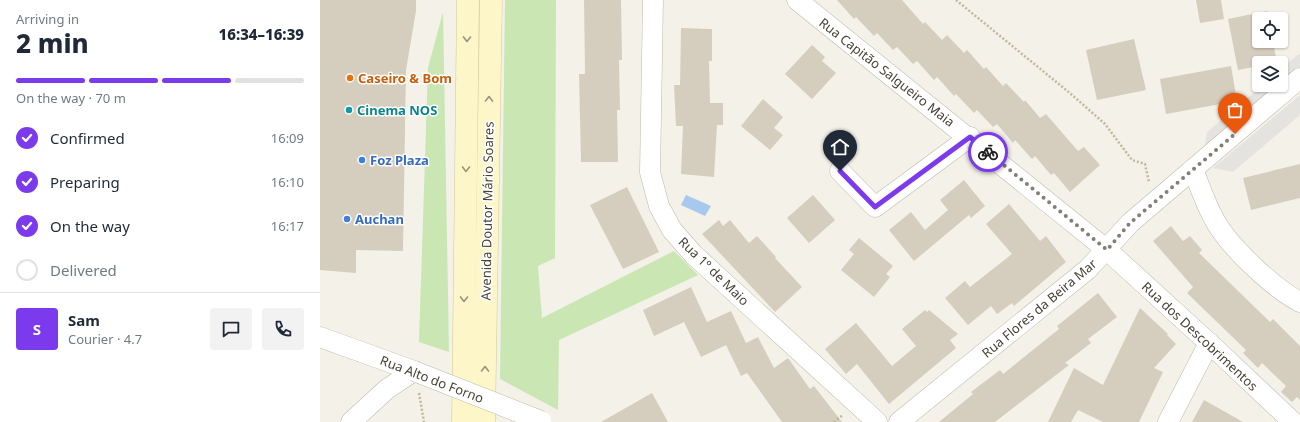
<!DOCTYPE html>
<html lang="en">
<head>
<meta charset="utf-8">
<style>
  :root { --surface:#fff; --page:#f2f2f3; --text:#1f2937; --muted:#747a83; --line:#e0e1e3; --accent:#7c3aed }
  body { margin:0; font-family:"Noto Sans",sans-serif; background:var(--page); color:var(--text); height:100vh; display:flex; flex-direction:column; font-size:15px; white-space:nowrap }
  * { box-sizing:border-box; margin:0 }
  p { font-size:13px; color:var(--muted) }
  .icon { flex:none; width:22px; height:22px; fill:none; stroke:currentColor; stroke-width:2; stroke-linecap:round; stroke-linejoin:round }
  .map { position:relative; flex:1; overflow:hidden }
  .sheet { display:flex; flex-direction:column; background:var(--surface); width:320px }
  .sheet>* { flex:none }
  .buttons { position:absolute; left:932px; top:12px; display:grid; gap:8px }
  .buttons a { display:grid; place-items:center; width:36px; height:36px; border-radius:4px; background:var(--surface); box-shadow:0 1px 3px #0004; font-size:20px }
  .pin { position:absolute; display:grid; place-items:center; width:34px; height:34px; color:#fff; margin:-41px -17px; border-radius:50% 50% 50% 0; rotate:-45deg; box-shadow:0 0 4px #0007 }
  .pin .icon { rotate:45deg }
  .courier { position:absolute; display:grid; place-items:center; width:40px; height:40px; margin:-20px; border:3px solid #7c3aed; border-radius:50%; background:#fff; color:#222; box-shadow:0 1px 5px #0007 }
  .summary em { font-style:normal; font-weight:800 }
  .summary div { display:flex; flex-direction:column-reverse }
  .summary { display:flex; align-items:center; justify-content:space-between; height:68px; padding:0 16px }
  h1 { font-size:26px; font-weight:800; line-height:30px }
  .bar { display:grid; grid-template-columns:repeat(4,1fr); gap:6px 4px; align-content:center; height:48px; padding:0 16px }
  .bar i { height:5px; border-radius:3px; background:var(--line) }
  .bar .active { background:var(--accent) }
  .bar p { grid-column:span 4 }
  .line { display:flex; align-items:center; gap:10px; padding:0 16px; border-top:1px solid var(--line) }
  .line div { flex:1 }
  .round { display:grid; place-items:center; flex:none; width:42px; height:42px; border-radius:4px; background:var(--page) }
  ol { padding:0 16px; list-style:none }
  li { display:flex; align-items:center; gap:12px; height:44px }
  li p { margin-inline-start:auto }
  li .icon { padding:4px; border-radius:50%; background:var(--accent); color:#fff; stroke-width:4 }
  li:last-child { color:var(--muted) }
  li i { width:22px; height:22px; border:2px solid var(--line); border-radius:50% }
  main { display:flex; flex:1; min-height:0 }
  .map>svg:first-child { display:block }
</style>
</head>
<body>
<main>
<section class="sheet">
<div class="summary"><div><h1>2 min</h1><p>Arriving in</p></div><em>16:34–16:39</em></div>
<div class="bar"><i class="active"></i><i class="active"></i><i class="active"></i><i></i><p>On the way · 70 m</p></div>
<ol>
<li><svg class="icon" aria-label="check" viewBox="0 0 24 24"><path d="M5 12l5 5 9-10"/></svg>Confirmed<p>16:09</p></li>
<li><svg class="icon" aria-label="check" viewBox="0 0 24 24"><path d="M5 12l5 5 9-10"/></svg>Preparing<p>16:10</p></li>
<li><svg class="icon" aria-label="check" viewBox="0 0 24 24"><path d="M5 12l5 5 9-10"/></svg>On the way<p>16:17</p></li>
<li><i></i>Delivered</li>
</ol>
<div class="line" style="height:72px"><b class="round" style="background:var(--accent);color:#fff">S</b><div><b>Sam</b><p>Courier · 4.7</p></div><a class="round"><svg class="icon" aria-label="chat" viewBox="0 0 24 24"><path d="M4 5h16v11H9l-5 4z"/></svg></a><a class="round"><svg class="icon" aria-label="phone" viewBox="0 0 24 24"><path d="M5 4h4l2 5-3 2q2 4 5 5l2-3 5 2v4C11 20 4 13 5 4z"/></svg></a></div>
</section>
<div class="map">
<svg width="980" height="422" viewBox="0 0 980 422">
  <rect width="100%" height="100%" fill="#f3f1e8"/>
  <g fill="#c9e6b3">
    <path d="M185 0H236L235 258 218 266 222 318 354 251 378 275 239 340 238 410 180 379Z"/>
    <path d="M123 12 129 352 99 342 108 68Z"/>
  </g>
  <g fill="#e5e3e0">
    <path d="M980 53V78L882 161 887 132 943 85H961V69Z"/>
    <path d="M980 95V115L913 172 893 168Z"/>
  </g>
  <path fill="#a7c9ee" d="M366 195 391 206 385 216 361 205Z"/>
  <g fill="#d5cebe">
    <path d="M0 0H96V11L86 70 83 251 36 250V273L0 270Z"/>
    <path d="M264 0H301L302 60H299L300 110H297L298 162H261L259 74H265Z"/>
    <path d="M517 0H582L603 24 605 22 622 40 627 35 644 53 647 50 664 69 666 67 683 86 686 83 704 102 705 100 720 118 726 114 758 151 764 147 780 165 750 192 734 173 731 175 715 156 712 159 695 140 693 143 677 124 673 127 657 110 654 113 636 94 634 96 617 77 614 80 597 61 593 64 577 47 573 50 557 33 554 36 536 17 534 19Z"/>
    <path d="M876 0H901L904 19 880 23Z"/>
    <path d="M947 11 948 19H939V41H953L957 63H939V66L918 70 908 19Z"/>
    <path d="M361 28 392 29V61H389L390 103H403V125H397L394 177 361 174 363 126H356L354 85H360Z"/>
    <path d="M814 39 826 90 777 100 766 50Z"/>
    <path d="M492 45 505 57 502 61 516 73 492 99 465 74Z"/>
    <path d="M911 66 917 101 846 114 840 79Z"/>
    <path d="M443 99 463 117 454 128 463 135 450 150 421 126Z"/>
    <path d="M980 164V198L931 210 923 178Z"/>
    <path d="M644 180 665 206 651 218 649 215 594 261 569 230 591 212 605 230 628 210 620 200Z"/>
    <path d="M307 187 339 252 303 269 270 205Z"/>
    <path d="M493 195 515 220 489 243 467 218Z"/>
    <path d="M689 204 720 241 726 236 746 262 694 306 692 303 677 314 671 306 648 325 625 298 645 281 650 287 692 254 666 224Z"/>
    <path d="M399 220 403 226 410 220 429 243 437 236 456 257 455 258 482 287 455 312 382 234Z"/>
    <path d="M851 226 863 241 870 236 882 250 879 253 950 322 953 319 980 346V400L977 397 972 402 961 392 966 386 942 363 938 368 923 353 926 350 867 293 873 287 833 241Z"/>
    <path d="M539 238 573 266 566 274 570 277 554 297 521 270 534 254 529 250Z"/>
    <path d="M371 287 387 322 411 311 426 343 438 337 454 368 468 358 490 389 494 386 522 422H462L427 373 421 376 406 345 381 357 364 322 334 336 323 310Z"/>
    <path d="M778 293 797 317 768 339 771 343 745 363 749 365 675 422H619L653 394 651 392 680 370 683 374 739 329 737 326Z"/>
    <path d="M820 308 848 334 847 335 856 344 834 368 843 372 819 422H783L758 410 751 422H728L754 368 783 385Z"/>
    <path d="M605 310 607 312 609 310 638 334 630 340 636 348 569 404 537 364 526 374 505 349 536 323 572 366 596 346 582 329Z"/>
    <path d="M332 393 348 422H281Z"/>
    <path d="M884 400 923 422H872Z"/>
  </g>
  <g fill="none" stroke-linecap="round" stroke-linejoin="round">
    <defs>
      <g id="minor">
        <path d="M333 0 330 172 339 206 352 230 374 255 557 422"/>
        <path d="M477 0 787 250 889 343 973 422"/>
        <path d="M873 169C879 185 885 202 893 217 907 245 952 287 980 302"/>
        <path d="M520 171 555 207 650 137"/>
        <path d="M0 337 94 371"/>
        <path d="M31 422 67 389 94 371"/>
        <path d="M579 422 768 269 810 223 980 78"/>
        <path d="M848 422 889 343"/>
      </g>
      <g id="secondary">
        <path d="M143 422 148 0"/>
        <path d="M164 422 171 0"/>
      </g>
    </defs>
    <use href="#minor" stroke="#bfbaab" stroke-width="21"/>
    <use href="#secondary" stroke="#d2c999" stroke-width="23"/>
    <g stroke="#c0b89d" stroke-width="2.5" stroke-dasharray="2 2" stroke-linecap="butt">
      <path d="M636 0 751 94 785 124 812 160 825 164 829 182"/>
      <path d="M99 393 104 422"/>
      <path d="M514 422 523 415"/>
    </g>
    <use href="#minor" stroke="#fff" stroke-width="20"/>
    <use href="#secondary" stroke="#fcf6c9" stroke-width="22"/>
    <defs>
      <path id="minor-bridge" d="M94 371 221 421"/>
    </defs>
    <use href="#minor-bridge" stroke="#bfbaab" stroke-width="21" stroke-linecap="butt"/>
    <use href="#minor-bridge" stroke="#fff" stroke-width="20"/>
  </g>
  <defs><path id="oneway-chevron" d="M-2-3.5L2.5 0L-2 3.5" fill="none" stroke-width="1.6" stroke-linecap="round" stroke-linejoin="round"/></defs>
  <g stroke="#989379">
    <use href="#oneway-chevron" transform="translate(147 39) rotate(91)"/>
    <use href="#oneway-chevron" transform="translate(169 99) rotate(-89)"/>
    <use href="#oneway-chevron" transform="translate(146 169) rotate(91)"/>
    <use href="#oneway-chevron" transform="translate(144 299) rotate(91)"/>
    <use href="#oneway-chevron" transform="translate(165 369) rotate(-89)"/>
  </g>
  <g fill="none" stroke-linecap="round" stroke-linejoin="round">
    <path stroke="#837f75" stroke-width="4" stroke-dasharray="0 7.2" d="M668 152 787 250 810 223 915 134"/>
    <path stroke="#7c3aed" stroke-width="5" d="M520 171 555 207 650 137 668 152"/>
  </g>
  <circle fill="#e8710a" stroke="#fff" stroke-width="1.5" cx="30" cy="78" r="4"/>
  <circle fill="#0f9aa8" stroke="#fff" stroke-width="1.5" cx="29" cy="110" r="4"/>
  <g fill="#3f7fe0" stroke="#fff" stroke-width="1.5">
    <circle cx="42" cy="160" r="4"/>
    <circle cx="27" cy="219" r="4"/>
  </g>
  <g text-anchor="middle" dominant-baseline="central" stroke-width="3" stroke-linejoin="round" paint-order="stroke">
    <g font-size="13" fill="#474237" stroke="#fff">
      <text transform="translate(567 72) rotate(38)">Rua Capitão Salgueiro Maia</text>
      <text transform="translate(167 211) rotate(-89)">Avenida Doutor Mário Soares</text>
      <text transform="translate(394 271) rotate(44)">Rua 1º de Maio</text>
      <text transform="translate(719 308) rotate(-40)">Rua Flores da Beira Mar</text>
      <text transform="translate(880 336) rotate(43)">Rua dos Descobrimentos</text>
      <text transform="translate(112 379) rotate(21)">Rua Alto do Forno</text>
    </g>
    <g font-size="13" font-weight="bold" fill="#c56008" stroke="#fff" text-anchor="start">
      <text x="38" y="78">Caseiro &amp; Bom</text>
    </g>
    <g font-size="13" font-weight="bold" fill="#0d838f" stroke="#fff" text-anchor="start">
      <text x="37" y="110">Cinema NOS</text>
    </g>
    <g font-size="13" font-weight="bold" fill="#366cbe" stroke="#fff" text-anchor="start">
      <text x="50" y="160">Foz Plaza</text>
      <text x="35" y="219">Auchan</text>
    </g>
  </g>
</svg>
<div class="buttons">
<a><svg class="icon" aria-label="locate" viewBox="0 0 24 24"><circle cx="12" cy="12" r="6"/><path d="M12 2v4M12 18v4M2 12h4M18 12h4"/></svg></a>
<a><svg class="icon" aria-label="layers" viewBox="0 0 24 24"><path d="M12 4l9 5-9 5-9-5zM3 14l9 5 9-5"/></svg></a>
</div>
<div class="pin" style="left:915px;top:134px;background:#ea580c"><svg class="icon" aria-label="bag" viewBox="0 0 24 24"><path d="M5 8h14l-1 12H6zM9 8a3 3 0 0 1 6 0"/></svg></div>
<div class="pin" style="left:520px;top:171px;background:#1f2937"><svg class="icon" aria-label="home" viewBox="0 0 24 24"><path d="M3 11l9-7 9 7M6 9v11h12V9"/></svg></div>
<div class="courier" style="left:668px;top:152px"><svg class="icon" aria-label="bike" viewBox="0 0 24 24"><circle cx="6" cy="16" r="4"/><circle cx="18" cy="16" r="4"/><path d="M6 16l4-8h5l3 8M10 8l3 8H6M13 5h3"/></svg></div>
</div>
</main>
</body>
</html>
